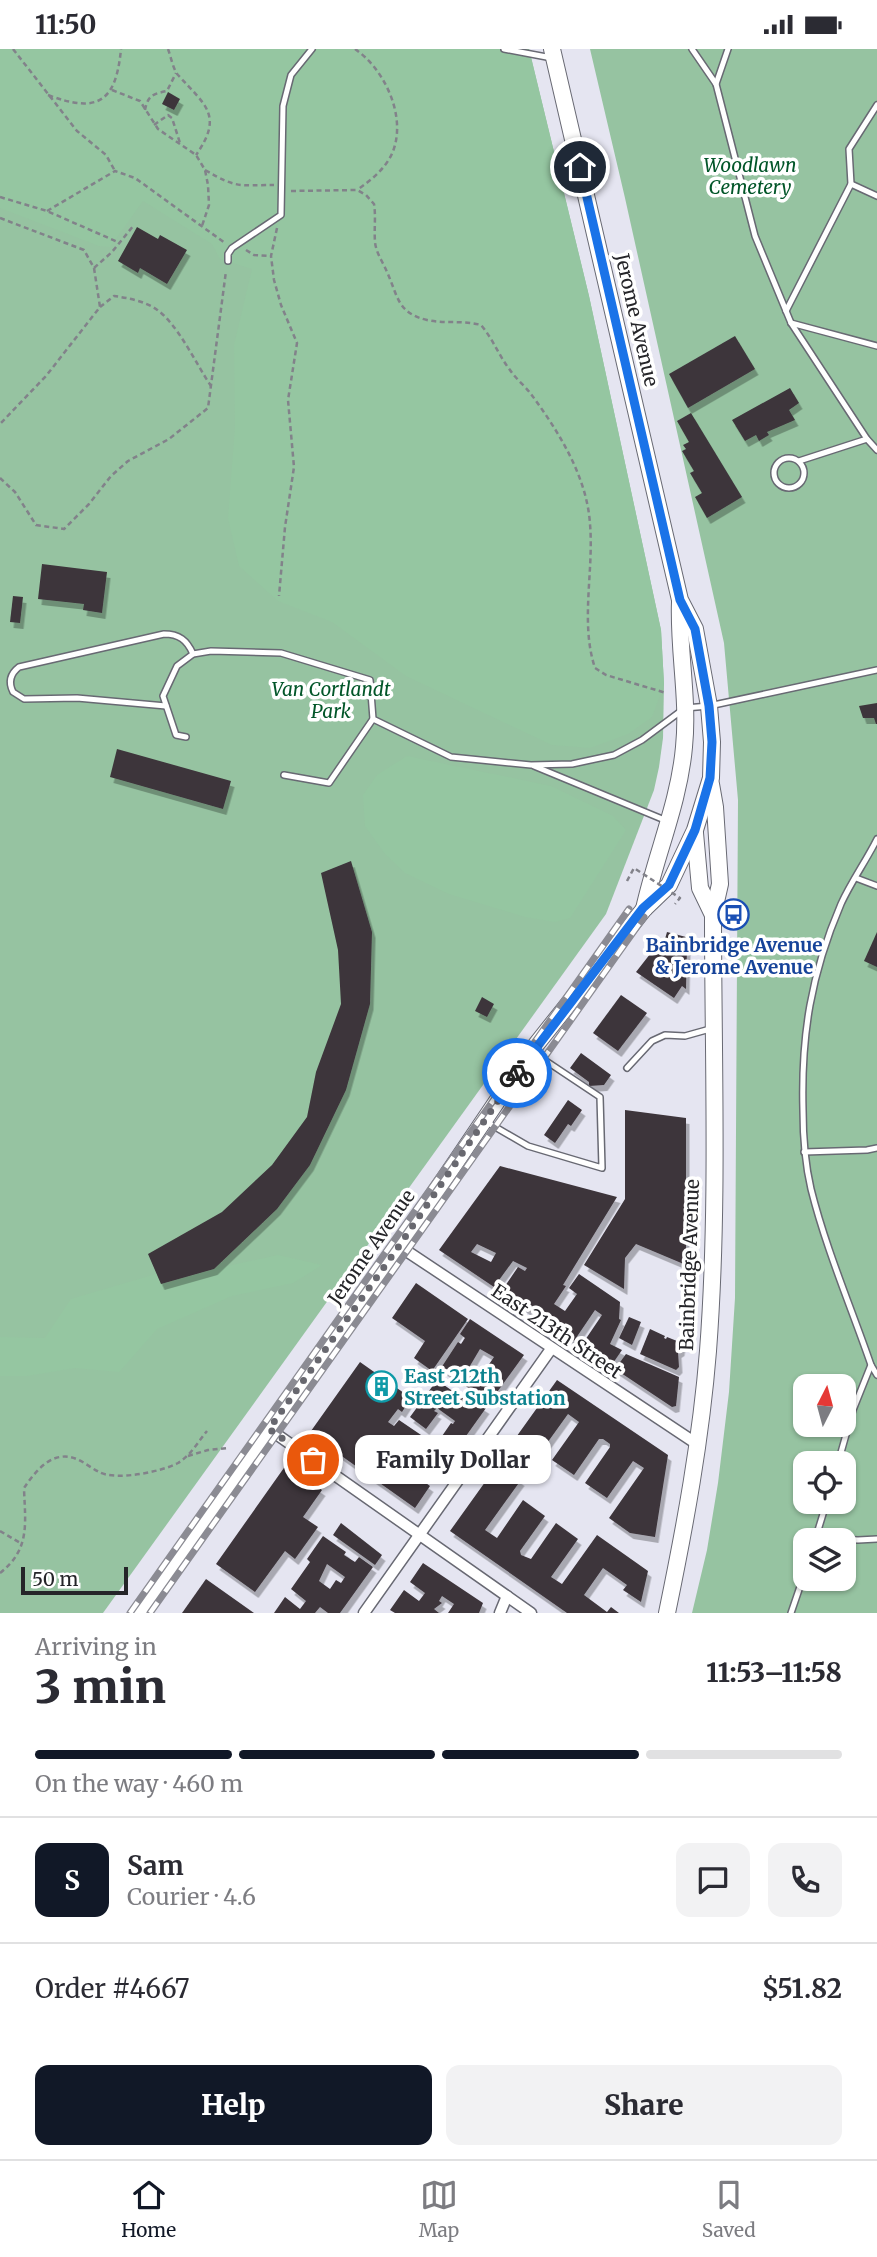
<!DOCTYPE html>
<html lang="en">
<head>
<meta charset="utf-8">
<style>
  :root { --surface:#fff; --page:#f2f2f3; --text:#2b2b33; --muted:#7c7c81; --line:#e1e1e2; --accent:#111827 }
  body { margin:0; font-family:Merriweather,serif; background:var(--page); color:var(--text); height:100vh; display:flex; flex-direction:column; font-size:26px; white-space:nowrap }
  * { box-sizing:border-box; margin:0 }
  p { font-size:23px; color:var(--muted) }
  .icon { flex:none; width:38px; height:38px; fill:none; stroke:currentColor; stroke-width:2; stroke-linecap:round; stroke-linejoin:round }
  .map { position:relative; height:1564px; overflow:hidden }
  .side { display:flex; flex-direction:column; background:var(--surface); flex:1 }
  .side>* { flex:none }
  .needle { width:46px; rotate:6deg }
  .controls { position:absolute; left:793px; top:1325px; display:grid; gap:14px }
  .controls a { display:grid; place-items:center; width:63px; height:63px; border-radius:14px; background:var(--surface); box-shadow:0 2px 5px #0004; font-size:35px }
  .scale { position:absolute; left:21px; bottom:18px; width:107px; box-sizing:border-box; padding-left:7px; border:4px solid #252529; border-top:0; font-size:19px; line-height:24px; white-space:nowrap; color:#252529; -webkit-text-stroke:5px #fff; paint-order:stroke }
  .pin { position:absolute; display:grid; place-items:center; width:60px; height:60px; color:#fff; margin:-30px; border:4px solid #fff; border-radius:50%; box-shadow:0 2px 7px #0007 }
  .courier { position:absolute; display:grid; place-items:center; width:70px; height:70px; margin:-35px; border:5px solid #1a73e8; border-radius:50%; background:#fff; color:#222; box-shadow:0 2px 9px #0007 }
  .bubble { position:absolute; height:49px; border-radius:14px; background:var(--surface); box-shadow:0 2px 5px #0004; font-size:23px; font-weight:800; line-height:49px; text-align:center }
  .headline em { font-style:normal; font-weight:800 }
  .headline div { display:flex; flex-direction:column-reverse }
  .headline { display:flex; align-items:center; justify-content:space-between; height:119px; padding:0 35px }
  h1 { font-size:46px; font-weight:800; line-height:52px }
  .bar { display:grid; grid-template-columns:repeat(4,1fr); gap:10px 7px; align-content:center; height:84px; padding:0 35px }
  .bar i { height:9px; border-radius:5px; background:var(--line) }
  .bar .current { background:var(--accent) }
  .bar p { grid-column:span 4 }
  .line { display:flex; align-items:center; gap:18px; padding:0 35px; border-top:2px solid var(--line) }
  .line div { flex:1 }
  .round { display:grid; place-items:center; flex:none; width:74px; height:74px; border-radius:14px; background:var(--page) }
  .cta { display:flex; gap:14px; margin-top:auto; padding:14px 35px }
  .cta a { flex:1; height:80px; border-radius:14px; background:var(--accent); color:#fff; font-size:28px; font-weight:800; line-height:80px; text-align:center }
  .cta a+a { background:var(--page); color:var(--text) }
  .status { display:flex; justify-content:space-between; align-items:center; height:49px; padding:0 35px; background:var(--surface); direction:ltr }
  .status svg { height:19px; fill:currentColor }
  .tabs { display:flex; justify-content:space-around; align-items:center; height:98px; border-top:2px solid var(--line); background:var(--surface); font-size:19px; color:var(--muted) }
  .tabs a { display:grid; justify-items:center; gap:4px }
  .tabs .current { color:var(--accent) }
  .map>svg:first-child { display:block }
</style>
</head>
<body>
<div class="status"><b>11:50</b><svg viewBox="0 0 49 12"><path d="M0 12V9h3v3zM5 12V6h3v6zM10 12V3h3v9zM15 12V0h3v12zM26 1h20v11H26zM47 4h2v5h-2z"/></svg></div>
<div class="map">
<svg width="877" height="1564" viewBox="0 0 877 1564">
  <defs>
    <filter id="shadow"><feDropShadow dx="3.5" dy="6" stdDeviation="0" flood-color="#0004"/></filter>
  </defs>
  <rect width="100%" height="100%" fill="#e5e5f1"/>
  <g fill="#96c3a1" fill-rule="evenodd">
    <path d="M0 0H529L589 247 661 581 664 635 663 689 659 718 654 741 606 865 103 1564H0Z"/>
    <path d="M590 0H877V1564H692L707 1501 718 1434 729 1343 735 1249 738 751 724 594 625 149ZM805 1337H844V1376H805ZM805 1414H844V1452H805ZM805 1491H844V1530H805Z"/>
  </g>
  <g fill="#95c6a1">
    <path d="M0 0H529L589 247 661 581 664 635 652 668 628 685 590 699 552 696 406 627 332 573 278 552 239 517 228 469 235 378 234 296 252 220 220 210 212 195 143 152 110 198 99 197 0 159Z"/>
    <path d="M407 707 551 737 613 767 626 781 570 869 555 873 525 868 449 845 405 824 385 805 365 777 363 746 377 726Z"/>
    <path d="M278 1206 322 1216 293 1234 232 1247 157 1280 119 1323 75 1319 27 1327H0V1288L45 1289 71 1250 156 1225 214 1220Z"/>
  </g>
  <g fill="#3d353b" fill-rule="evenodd" filter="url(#shadow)">
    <path d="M168 43 180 50 174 61 162 55Z"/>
    <path d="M137 178 158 190 160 186 187 201 167 235 140 219 138 224 118 212Z"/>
    <path d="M735 287 755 320 688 359 669 325Z"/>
    <path d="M790 339 799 354 789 361 795 371 767 383 769 386 759 392 756 386 745 392 732 371Z"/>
    <path d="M691 364 742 448 707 469 695 448 702 444 690 424 694 422 682 402 686 400 683 396 689 393 677 372Z"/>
    <path d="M42 515 107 523 102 564 83 561 84 555 38 550Z"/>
    <path d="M13 547 23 548 20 574 10 573Z"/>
    <path d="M877 654V675H876L874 669H863L859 657Z"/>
    <path d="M117 700 231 732 223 760 110 728Z"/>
    <path d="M351 812 372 883 370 955 346 1041 310 1116 277 1160 214 1220 161 1235 148 1205 222 1163 272 1116 307 1068 316 1023 341 955 338 901 321 824Z"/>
    <path d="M667 883 686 888 684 896 687 898 686 940 682 937 674 949 636 923 661 891 665 890Z"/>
    <path d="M877 883V918L864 912Z"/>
    <path d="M621 946 647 964 618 1002 593 984Z"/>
    <path d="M482 948 494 955 487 968 475 962Z"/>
    <path d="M581 1004 611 1026 604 1036 589 1037V1033L570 1019Z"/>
    <path d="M568 1051 582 1061 571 1077 568 1075 555 1094 544 1086Z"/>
    <path d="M625 1061 686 1069V1216L636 1195 625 1209 624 1240 584 1216 625 1150Z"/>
    <path d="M500 1117 617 1148 563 1236 566 1237 554 1255 565 1262 577 1245 569 1239 579 1225 620 1253 619 1270 621 1271 610 1295 622 1301 611 1317 581 1297 602 1266 595 1261 574 1292 501 1243 518 1218 525 1222 527 1219 513 1212 494 1238 439 1201ZM477 1195 496 1204 491 1213 471 1203Z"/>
    <path d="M416 1234 468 1270 432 1322 414 1309 425 1292 392 1269Z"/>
    <path d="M629 1268 641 1273 632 1296 619 1289Z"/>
    <path d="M470 1270 524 1306 490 1353 464 1336 473 1322 481 1327 494 1308 480 1300 461 1332 441 1319 458 1293 461 1295 465 1289 460 1285Z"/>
    <path d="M650 1280 665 1287 664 1289 666 1290 667 1288 682 1294 681 1301 678 1303 679 1318 676 1321 640 1305Z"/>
    <path d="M626 1305 679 1328 676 1357 672 1358 615 1320Z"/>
    <path d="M360 1313 411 1349 402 1363 398 1360 388 1373 394 1377 399 1371 452 1407 437 1429 414 1412 415 1410 411 1408 403 1420 406 1423 408 1421 430 1437 415 1459 312 1386 311 1382ZM385 1389 399 1398 389 1412 376 1402Z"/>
    <path d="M437 1331 468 1353 472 1350 486 1359 456 1401 440 1390 451 1374 453 1375 455 1372 437 1359 434 1362 438 1364 426 1380 410 1368Z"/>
    <path d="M557 1331 668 1406 655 1488 630 1484 609 1469 644 1419 633 1412 607 1449 585 1434 610 1398V1395L603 1390H599L574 1426 552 1411 579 1373 568 1365 532 1415 509 1398Z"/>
    <path d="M498 1415 521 1431 485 1481 497 1489 523 1451 545 1467 520 1502 521 1506 531 1510 556 1474 578 1490 551 1528 562 1535 597 1486 648 1522 641 1553 623 1541 627 1536 603 1519 584 1546 607 1563 611 1558 619 1564H567L450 1482Z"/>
    <path d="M286 1416 322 1441 303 1468 318 1478 295 1510 285 1502 255 1543 216 1515Z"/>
    <path d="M341 1474 382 1506 375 1516 333 1486Z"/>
    <path d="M323 1487 346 1503 344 1506 355 1513 359 1508 373 1518 340 1564H328L320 1558 315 1564H274L285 1548 300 1560 306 1552 291 1540 310 1513 307 1510ZM327 1515 345 1528 341 1534 336 1531 330 1540 319 1532Z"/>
    <path d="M423 1514 483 1554 479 1564H448L454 1555 442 1547 439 1552 442 1554 434 1560 439 1564H395L390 1561 404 1541 419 1552 425 1544 410 1533Z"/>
    <path d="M206 1530 254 1564H182Z"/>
  </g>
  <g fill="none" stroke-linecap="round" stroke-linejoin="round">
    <defs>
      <g id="lane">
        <path d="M504 0 552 9"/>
        <path d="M692 0 716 35 755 187 791 274 867 390 877 401"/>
        <path d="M716 35 728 0"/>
        <path d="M851 135 877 147"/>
        <path d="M228 212V205L232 199 281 166 283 57 291 26 312 0"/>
        <path d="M786 262 851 135 849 100 877 56"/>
        <path d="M791 274 877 297"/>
        <circle cx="789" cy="424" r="15"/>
        <path d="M799 412 867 390"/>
        <path d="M166 657 77 649 24 650 13 643C8 633 10 625 19 618L164 585C179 585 187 591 193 605"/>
        <path d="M186 688 176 686 163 647 177 617 193 605 211 602 281 604 370 631 373 670 451 708 531 716 572 715 614 706 642 691 685 659 709 657 877 621"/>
        <path d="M534 717 667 772"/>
        <path d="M284 726 329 734 373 670"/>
        <path d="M856 829 877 837"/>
        <path d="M627 1019 652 992 665 986 685 987 710 980"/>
        <path d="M485 1072 528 1097 602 1119 600 1048 534 1004"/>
        <path d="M804 1103 867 1101 877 1099"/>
        <path d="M871 1316 877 1326"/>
        <path d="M838 1414 853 1361 871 1316C851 1258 826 1200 811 1140 805 1114 803 1088 803 1061 801 986 811 925 841 855 851 833 866 812 877 790"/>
        <path d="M816 1489 858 1491 877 1490"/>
        <path d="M815 1491 827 1452"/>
        <path d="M791 1564 805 1523"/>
      </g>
      <g id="street">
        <path d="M399 1197 697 1395"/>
        <path d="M269 1380 531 1564"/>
        <path d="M364 1564 551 1300"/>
        <path d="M500 1564 507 1547"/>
      </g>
      <g id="secondary">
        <path d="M695 784 700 839 713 866"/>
        <path d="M644 860C656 805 679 754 684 698 689 650 678 601 680 553"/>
        <path d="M138 1564 399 1197 531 1002 644 860 669 836 695 781 711 729 712 693 709 657 695 580 680 551 552 0"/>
        <path d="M667 1564C685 1477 701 1390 708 1302 719 1158 713 1010 713 866L720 835 715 758 711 735"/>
      </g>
    </defs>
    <use href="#lane" stroke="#686973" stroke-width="8"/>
    <use href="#street" stroke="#686973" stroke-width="13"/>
    <use href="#secondary" stroke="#686973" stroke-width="18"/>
    <g stroke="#82828a" stroke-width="2.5" stroke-dasharray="5 3.5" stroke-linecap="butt">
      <path d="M13 0 77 82 106 106 115 122"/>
      <path d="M168 0C171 8 173 20 178 26 205 56 224 66 196 106"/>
      <path d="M355 0C383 19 404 62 395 96 390 116 373 130 357 141"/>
      <path d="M112 41 140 52 158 80 196 106 205 121 208 136 209 156 202 177"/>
      <path d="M48 46C98 65 116 53 121 0"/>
      <path d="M145 61C148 46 153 45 167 42L176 24"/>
      <path d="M154 76 168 66 172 69 180 94"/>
      <path d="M205 121C238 140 238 136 274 136"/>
      <path d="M291 142 357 141 366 146 374 155C376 167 374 180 375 193 376 204 383 213 387 223 398 247 397 264 427 271 445 275 463 271 481 276 493 290 499 307 510 321 516 330 525 337 531 345 559 383 587 428 590 475 594 522 580 574 595 619L606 626 666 644"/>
      <path d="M0 148 47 162 120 194"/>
      <path d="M47 162 115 122 135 129 225 194"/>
      <path d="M0 169 84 201 94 219 100 258 46 327 0 375"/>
      <path d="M277 179 271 207 274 231 281 256 297 294 288 351 294 418 285 478 279 547"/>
      <path d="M246 201 254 206 269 207"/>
      <path d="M94 219 112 203 134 176"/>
      <path d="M100 258 114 247C128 249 144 252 156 260 178 275 196 315 211 337"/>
      <path d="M0 429 15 443 36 476 64 480 89 455 111 427 128 412 169 390 208 359 226 222"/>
      <path d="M188 1407 208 1401 228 1399"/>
      <path d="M0 1482 22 1495"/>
      <path d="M0 1524C31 1500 25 1473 24 1439 32 1427 45 1410 60 1408 76 1405 87 1417 99 1423 116 1432 161 1423 178 1414 190 1407 198 1393 207 1382"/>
    </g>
    <use href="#lane" stroke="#fff" stroke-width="5"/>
    <use href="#street" stroke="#fff" stroke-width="10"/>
    <use href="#secondary" stroke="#fff" stroke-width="16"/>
    <defs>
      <g id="rail">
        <path d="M130 1564 629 860"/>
        <path d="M150 1564 644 868"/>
      </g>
    </defs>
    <use href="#rail" stroke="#8b8b93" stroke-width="7"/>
    <use href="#rail" stroke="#fff" stroke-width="4.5" stroke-dasharray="13" stroke-linecap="butt"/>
    <path stroke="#82828a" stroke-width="2.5" stroke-dasharray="5 3.5" stroke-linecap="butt" d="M627 832 634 819 680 849 675 855"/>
  </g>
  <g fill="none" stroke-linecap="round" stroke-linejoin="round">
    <path stroke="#68686f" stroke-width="7" stroke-dasharray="0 12.6" d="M313 1411 269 1380 399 1197 517 1024"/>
    <path stroke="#1a73e8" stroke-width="9" d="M517 1024 643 859 669 836 695 781 710 729 712 693 709 657 695 580 680 551 580 118"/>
  </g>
  <defs>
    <symbol id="bus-ring" viewBox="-11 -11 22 22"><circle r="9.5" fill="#fff" stroke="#1a4fb4" stroke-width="1.5"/><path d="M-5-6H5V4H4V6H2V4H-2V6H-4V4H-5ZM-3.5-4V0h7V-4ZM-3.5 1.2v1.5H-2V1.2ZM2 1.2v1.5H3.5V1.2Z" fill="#1a4fb4"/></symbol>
    <symbol id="building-ring" viewBox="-11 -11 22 22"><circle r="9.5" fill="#fff" stroke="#0f9aa8" stroke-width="1.5"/><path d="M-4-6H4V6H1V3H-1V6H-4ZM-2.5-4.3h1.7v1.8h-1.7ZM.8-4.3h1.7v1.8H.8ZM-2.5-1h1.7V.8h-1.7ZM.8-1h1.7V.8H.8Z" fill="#0f9aa8"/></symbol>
  </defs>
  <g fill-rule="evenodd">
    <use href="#bus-ring" x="716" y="848" width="35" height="35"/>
    <use href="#building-ring" x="364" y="1320" width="35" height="35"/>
  </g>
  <g text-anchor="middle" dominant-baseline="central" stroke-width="7" stroke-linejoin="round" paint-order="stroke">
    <g font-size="19" font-style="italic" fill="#025629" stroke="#fff">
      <text x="750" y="116">Woodlawn<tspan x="750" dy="22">Cemetery</tspan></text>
      <text x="331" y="640">Van Cortlandt<tspan x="331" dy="22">Park</tspan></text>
    </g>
    <g font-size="19" fill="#252529" stroke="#fff">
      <text transform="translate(637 271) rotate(77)">Jerome Avenue</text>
      <text transform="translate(371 1198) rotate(-55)">Jerome Avenue</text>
      <text transform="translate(689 1216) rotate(-88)">Bainbridge Avenue</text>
      <text transform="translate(557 1282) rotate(34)">East 213th Street</text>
    </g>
    <g font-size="19" font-weight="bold" fill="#164399" stroke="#fff">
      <text x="734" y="896">Bainbridge Avenue<tspan x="734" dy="22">&amp; Jerome Avenue</tspan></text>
    </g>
    <g font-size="19" font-weight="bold" fill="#0d838f" stroke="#fff" text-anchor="start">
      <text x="404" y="1327">East 212th<tspan x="404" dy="22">Street Substation</tspan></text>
    </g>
  </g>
</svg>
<div class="controls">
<a><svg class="needle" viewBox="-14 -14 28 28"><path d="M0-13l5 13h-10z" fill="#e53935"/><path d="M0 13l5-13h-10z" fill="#7c7c81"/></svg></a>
<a><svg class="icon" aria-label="locate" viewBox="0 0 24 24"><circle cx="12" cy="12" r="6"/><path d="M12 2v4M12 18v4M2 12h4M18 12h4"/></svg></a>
<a><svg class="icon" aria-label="layers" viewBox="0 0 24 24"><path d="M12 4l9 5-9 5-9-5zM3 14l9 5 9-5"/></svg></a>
</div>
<div class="scale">50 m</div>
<div class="pin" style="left:313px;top:1411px;background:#ea580c"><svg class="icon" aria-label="bag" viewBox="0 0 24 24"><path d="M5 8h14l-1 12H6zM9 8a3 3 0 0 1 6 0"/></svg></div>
<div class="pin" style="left:580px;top:118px;background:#1f2937"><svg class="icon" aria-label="home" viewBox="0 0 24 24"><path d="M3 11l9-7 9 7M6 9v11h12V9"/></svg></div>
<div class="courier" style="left:517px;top:1024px"><svg class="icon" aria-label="bike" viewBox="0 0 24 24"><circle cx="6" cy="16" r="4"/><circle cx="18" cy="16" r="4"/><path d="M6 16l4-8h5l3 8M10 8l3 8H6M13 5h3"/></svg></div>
<div class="bubble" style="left:355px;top:1386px;width:196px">Family Dollar</div>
</div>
<section class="side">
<div class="headline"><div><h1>3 min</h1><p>Arriving in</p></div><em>11:53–11:58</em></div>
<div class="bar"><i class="current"></i><i class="current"></i><i class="current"></i><i></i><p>On the way · 460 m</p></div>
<div class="line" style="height:126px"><b class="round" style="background:var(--accent);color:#fff">S</b><div><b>Sam</b><p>Courier · 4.6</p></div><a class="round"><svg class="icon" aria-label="chat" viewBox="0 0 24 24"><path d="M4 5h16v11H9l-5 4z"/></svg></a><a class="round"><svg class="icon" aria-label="phone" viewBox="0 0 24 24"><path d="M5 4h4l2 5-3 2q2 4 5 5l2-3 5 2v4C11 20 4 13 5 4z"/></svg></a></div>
<div class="line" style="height:91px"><div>Order #4667</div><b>$51.82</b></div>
<div class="cta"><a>Help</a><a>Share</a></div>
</section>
<nav class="tabs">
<a class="current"><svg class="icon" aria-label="home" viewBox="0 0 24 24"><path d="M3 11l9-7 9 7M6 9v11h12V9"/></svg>Home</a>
<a><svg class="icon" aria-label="map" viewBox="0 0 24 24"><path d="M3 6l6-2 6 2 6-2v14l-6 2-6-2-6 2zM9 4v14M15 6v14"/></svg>Map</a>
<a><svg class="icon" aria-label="saved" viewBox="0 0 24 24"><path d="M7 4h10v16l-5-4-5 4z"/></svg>Saved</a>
</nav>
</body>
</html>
